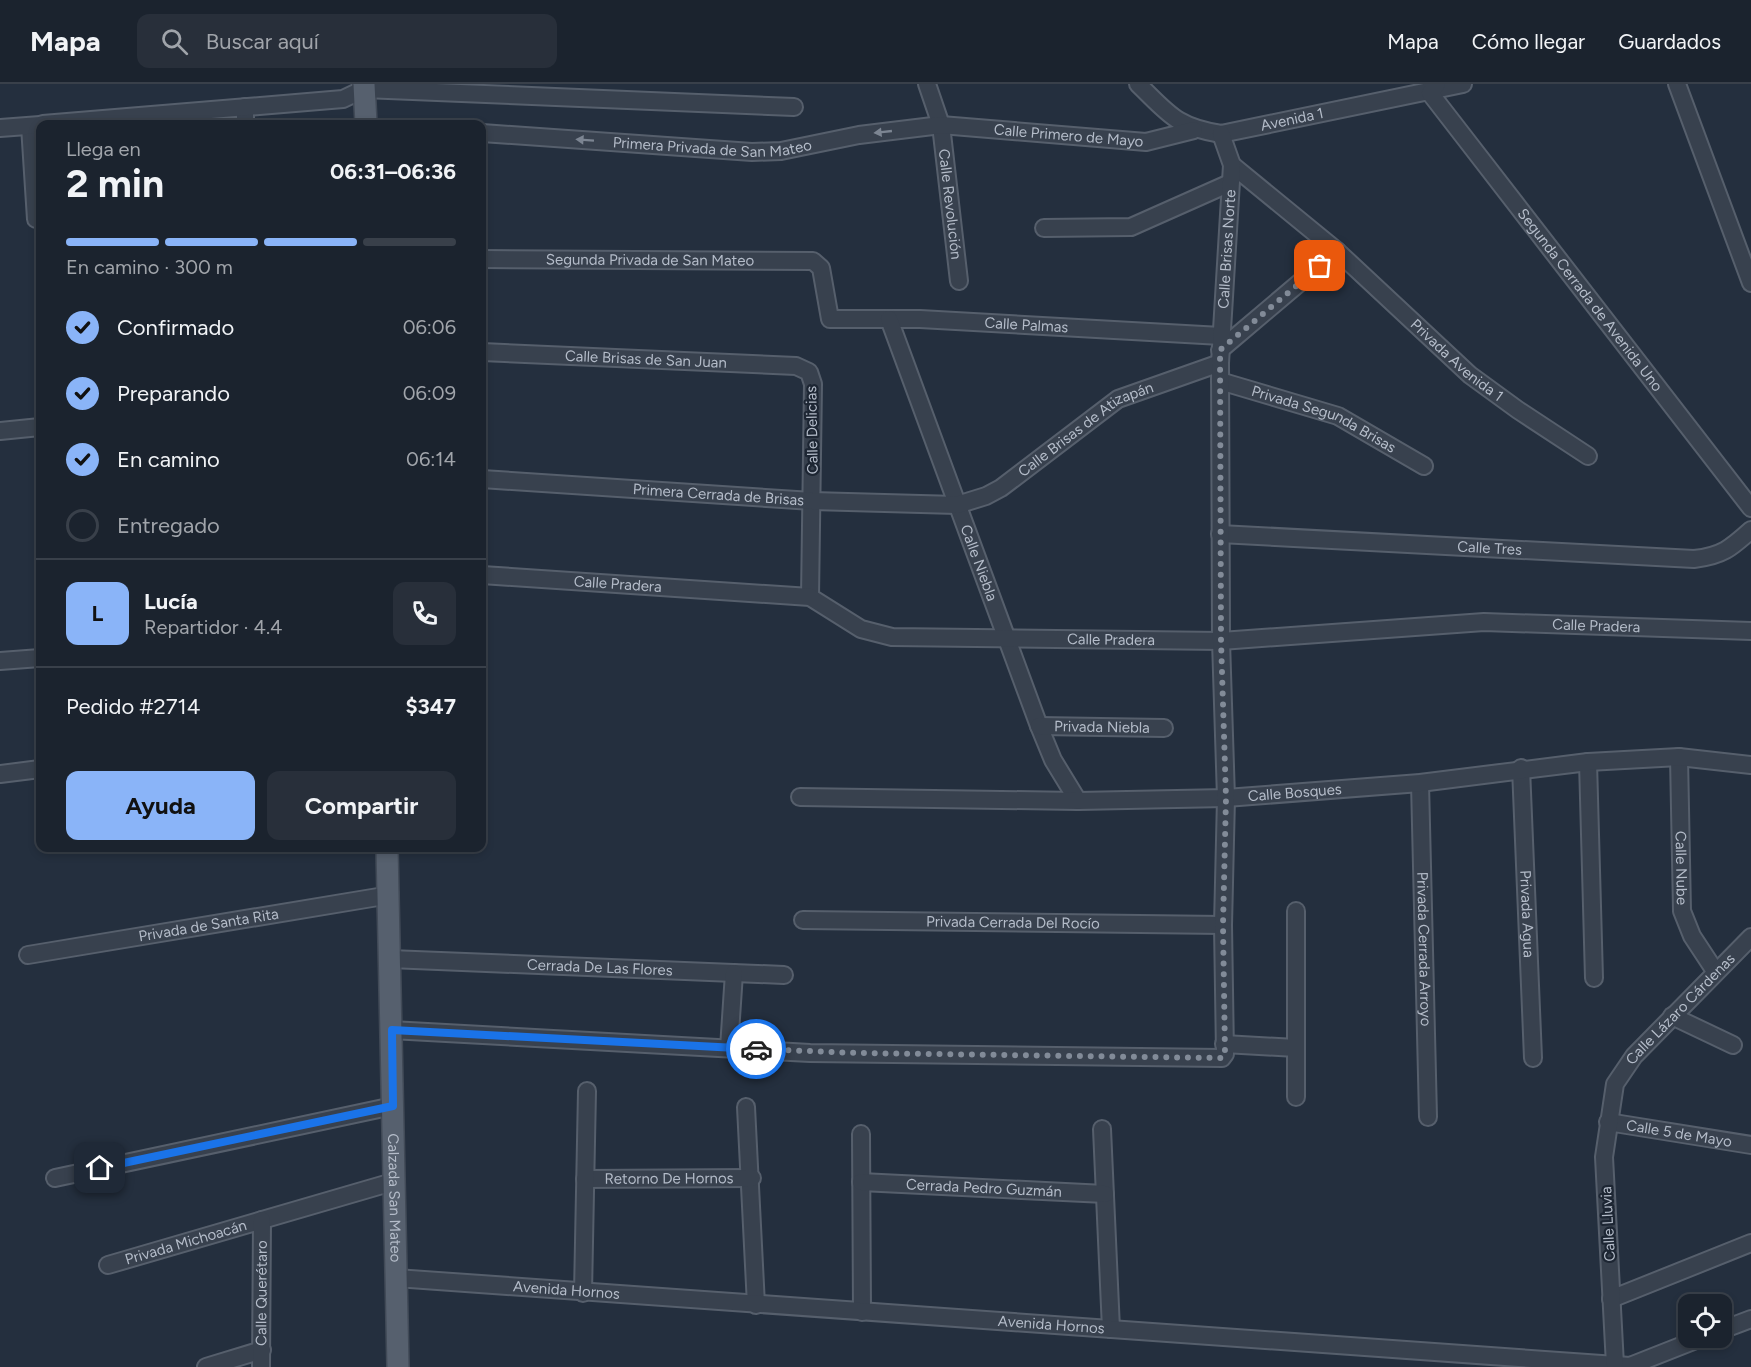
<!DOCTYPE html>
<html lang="es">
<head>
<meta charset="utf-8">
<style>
  :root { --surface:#1b232e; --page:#282f3a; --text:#f1f3f6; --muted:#a0a4aa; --line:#39404a; --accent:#8ab4f8 }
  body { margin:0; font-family:Figtree,sans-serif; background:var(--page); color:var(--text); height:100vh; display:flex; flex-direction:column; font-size:22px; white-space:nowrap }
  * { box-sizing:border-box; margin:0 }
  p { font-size:20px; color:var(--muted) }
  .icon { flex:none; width:33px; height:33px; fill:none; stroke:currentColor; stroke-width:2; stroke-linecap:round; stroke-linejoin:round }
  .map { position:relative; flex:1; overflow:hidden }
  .sheet { position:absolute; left:36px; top:36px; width:450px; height:732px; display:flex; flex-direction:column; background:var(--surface); border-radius:12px; box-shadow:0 3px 9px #0003,0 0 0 2px var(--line) }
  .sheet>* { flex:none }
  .fabs { position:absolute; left:1678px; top:1210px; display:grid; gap:12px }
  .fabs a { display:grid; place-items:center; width:54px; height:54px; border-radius:12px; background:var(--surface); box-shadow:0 3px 9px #0003,0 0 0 2px var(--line); font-size:30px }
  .pin { position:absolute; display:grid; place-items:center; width:51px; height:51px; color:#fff; margin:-26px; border-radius:12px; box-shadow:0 3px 9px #0006 }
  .courier { position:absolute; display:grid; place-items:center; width:60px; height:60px; margin:-30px; border:4px solid #1a73e8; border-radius:50%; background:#fff; color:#222; box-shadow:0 2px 8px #0007 }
  .head em { font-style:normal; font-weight:700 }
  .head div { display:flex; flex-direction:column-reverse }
  .head { display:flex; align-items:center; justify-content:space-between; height:102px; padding:0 30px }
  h1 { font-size:39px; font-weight:700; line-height:45px }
  .bar { display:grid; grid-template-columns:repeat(4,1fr); gap:9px 6px; align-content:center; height:72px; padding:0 30px }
  .bar i { height:8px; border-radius:4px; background:var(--line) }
  .bar .selected { background:var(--accent) }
  .bar p { grid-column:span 4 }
  .line { display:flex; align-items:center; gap:15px; padding:0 30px; border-top:2px solid var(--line) }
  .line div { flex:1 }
  .round { display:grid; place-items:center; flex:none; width:63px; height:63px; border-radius:12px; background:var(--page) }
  ol { padding:0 30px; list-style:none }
  li { display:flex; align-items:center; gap:18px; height:66px }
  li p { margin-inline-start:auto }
  li .icon { padding:6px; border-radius:50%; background:var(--accent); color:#111; stroke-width:4 }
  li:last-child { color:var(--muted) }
  li i { width:33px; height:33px; border:3px solid var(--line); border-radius:50% }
  .action { display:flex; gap:12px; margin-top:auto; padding:12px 30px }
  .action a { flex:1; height:69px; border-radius:12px; background:var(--accent); color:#111; font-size:24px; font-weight:700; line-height:69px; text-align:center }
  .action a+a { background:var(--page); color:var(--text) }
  header { display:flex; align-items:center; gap:36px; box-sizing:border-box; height:84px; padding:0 30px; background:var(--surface); border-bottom:2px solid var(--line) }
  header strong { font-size:28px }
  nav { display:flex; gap:33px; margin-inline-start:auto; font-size:21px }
  .search { width:420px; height:54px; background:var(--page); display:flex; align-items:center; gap:15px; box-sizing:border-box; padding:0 21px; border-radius:12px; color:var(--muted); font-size:22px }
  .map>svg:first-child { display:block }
</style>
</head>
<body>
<header>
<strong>Mapa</strong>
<div class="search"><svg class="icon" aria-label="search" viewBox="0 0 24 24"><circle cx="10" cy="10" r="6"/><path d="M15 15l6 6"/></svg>Buscar aquí</div>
<nav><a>Mapa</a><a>Cómo llegar</a><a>Guardados</a></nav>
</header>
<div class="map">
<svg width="1751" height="1283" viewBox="0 0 1751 1283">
  <rect width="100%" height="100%" fill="#242f3e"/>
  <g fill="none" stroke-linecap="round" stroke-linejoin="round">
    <defs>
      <g id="minor">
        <path id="s1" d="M927 0 941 41 959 197"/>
        <path id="s2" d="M1138 0C1169 30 1176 43 1221 50L1463 0"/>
        <path id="s3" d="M1437 0 1430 9 1751 424"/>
        <path d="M1677 0 1751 199"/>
        <path d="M245 23V40"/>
        <path d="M43 40 343 15 364 5 794 23"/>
        <path d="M30 42 36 135"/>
        <path d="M0 44 40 41"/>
        <path id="s4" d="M482 49 752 68 781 67 859 51 941 41 1146 58 1194 46"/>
        <path id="s5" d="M1232 81 1337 167 1470 291 1518 326 1588 372"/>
        <path d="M1044 144 1131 143 1230 99"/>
        <path id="s6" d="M482 175 813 177 821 184 830 235H920L1221 252"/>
        <path id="s7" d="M889 235 1039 642 1053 676 1078 717"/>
        <path d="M1220 266 1337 167"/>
        <path id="s8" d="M482 268 796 282 809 288 813 300 810 513"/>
        <path id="s9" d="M1220 297 1338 332 1424 382"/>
        <path d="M0 347 40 343"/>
        <path id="s10" d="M482 395 812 417 957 421 986 412 1001 404 1118 315 1220 279"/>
        <path id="s11" d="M1220 450 1694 475C1722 472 1731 464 1751 446"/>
        <path id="s12" d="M482 491 810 513 861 545 892 553 1221 557 1484 538 1751 547"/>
        <path d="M0 577 40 574"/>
        <path id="s13" d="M1039 642 1164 644"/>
        <path id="s14" d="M1679 673 1682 827 1692 852 1715 887"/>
        <path d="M1588 678 1594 894"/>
        <path id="s15" d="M1521 684 1533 974"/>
        <path d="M0 690 40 685"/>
        <path id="s16" d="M1420 699 1428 1033"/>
        <path id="s17" d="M800 713 1078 717 1226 714 1420 699 1588 678 1679 673 1751 681"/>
        <path id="s18" d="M803 836 1223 841"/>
        <path id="s19" d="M28 871 390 811"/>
        <path id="s20" d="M390 875 784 891"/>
        <path d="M1672 932 1733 961"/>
        <path id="s21" d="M391 946 810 969 1222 974 1225 970 1223 841 1226 714 1221 557 1220 279 1232 81 1221 50"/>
        <path d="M1224 960 1296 964"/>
        <path d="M729 964 734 889"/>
        <path d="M1296 1013V827"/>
        <path d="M746 1023 756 1221"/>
        <path id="s22" d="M1608 1038 1751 1061"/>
        <path d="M1102 1045 1111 1245"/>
        <path d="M861 1050 862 1228"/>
        <path d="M55 1094 393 1022"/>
        <path id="s23" d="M585 1095 752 1094"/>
        <path id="s24" d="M861 1098 1105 1110"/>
        <path id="s25" d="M108 1181 396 1097"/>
        <path id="s26" d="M396 1194 1630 1282 1701 1254"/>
        <path d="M583 1209 587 1007"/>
        <path d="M1611 1215 1751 1159"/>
        <path d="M1722 1246 1751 1235"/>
        <path id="s27" d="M1615 1281 1604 1073 1615 1000 1634 972 1751 853"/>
        <path d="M206 1283 262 1266"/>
        <path id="s28" d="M261 1283 262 1136"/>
      </g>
      <g id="major">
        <path d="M364 0 366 40"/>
        <path id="s29" d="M387 764 398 1283"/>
      </g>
    </defs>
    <use href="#minor" stroke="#565f6c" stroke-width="20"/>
    <use href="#major" stroke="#414a57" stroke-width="24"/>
    <use href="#minor" stroke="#38414e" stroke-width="16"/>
    <use href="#major" stroke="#56606e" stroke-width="21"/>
  </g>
  <defs><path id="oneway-solid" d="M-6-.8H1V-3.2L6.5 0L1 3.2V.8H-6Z" transform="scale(1.5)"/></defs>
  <g fill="#7c8592">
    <use href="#oneway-solid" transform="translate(883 48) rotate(174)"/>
    <use href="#oneway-solid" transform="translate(585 56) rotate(-176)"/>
  </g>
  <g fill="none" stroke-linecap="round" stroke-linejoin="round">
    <path stroke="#828b98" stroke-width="6" stroke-dasharray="0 10.8" d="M756 965 858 969 1222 974 1225 970 1223 841 1226 714 1221 557 1220 266 1320 182"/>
    <path stroke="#1a73e8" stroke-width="8" d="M100 1084 393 1022 392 946 756 965"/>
  </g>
  <g text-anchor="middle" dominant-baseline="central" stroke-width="4.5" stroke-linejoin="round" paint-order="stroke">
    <g font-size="15" fill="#b4bcc9" stroke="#1d2633">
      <text stroke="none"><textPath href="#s2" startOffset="172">Avenida 1</textPath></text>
      <text stroke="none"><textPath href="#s4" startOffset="590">Calle Primero de Mayo</textPath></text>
      <text stroke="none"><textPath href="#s4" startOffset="231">Primera Privada de San Mateo</textPath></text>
      <text stroke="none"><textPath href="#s1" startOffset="123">Calle Revolución</textPath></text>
      <text stroke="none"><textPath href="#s21" startOffset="1642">Calle Brisas Norte</textPath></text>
      <text stroke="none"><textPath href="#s6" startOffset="168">Segunda Privada de San Mateo</textPath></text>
      <text stroke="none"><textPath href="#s3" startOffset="273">Segunda Cerrada de Avenida Uno</textPath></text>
      <text stroke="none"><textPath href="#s6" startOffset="590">Calle Palmas</textPath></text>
      <text stroke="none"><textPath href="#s8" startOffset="164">Calle Brisas de San Juan</textPath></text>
      <text stroke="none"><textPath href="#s5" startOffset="298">Privada Avenida 1</textPath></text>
      <text stroke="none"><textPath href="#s9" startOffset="111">Privada Segunda Brisas</textPath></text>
      <text transform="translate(812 346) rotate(-91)">Calle Delicias</text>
      <text stroke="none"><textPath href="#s10" startOffset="627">Calle Brisas de Atizapán</textPath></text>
      <text stroke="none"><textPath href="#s10" startOffset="237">Primera Cerrada de Brisas</textPath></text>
      <text stroke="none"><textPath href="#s11" startOffset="270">Calle Tres</textPath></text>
      <text stroke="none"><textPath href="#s7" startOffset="260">Calle Niebla</textPath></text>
      <text stroke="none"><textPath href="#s12" startOffset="136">Calle Pradera</textPath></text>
      <text stroke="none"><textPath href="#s12" startOffset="1126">Calle Pradera</textPath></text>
      <text stroke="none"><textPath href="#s12" startOffset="640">Calle Pradera</textPath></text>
      <text stroke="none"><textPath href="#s13" startOffset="63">Privada Niebla</textPath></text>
      <text stroke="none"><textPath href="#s17" startOffset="495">Calle Bosques</textPath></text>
      <text stroke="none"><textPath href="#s14" startOffset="111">Calle Nube</textPath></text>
      <text stroke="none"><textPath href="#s15" startOffset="146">Privada Agua</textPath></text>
      <text stroke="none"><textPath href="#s18" startOffset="210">Privada Cerrada Del Rocío</textPath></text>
      <text stroke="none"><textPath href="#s19" startOffset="183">Privada de Santa Rita</textPath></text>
      <text stroke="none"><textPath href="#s16" startOffset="166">Privada Cerrada Arroyo</textPath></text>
      <text stroke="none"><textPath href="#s20" startOffset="210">Cerrada De Las Flores</textPath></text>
      <text stroke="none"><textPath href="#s27" startOffset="382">Calle Lázaro Cárdenas</textPath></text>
      <text stroke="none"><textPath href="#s22" startOffset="72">Calle 5 de Mayo</textPath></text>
      <text stroke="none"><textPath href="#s23" startOffset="84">Retorno De Hornos</textPath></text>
      <text stroke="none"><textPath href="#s24" startOffset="123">Cerrada Pedro Guzmán</textPath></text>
      <text stroke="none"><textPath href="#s29" startOffset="350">Calzada San Mateo</textPath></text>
      <text transform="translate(1608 1140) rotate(-93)">Calle Lluvia</text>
      <text stroke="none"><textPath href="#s25" startOffset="81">Privada Michoacán</textPath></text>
      <text stroke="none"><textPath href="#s26" startOffset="171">Avenida Hornos</textPath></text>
      <text stroke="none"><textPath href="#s28" startOffset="74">Calle Querétaro</textPath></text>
      <text stroke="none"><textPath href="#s26" startOffset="657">Avenida Hornos</textPath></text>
    </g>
  </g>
</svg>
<div class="fabs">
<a><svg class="icon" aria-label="locate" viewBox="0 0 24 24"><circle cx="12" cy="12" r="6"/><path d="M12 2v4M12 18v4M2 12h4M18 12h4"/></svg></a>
</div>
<div class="pin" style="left:1320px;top:182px;background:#ea580c"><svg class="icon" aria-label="bag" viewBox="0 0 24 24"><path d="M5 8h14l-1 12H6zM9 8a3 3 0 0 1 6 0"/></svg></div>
<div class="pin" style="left:100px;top:1084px;background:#1f2937"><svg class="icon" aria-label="home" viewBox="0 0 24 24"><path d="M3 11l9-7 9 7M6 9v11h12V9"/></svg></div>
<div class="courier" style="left:756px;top:965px"><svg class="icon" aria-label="car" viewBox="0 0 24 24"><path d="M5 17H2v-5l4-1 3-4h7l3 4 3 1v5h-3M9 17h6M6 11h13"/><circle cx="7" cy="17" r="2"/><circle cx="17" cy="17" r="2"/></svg></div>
<section class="sheet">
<div class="head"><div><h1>2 min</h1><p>Llega en</p></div><em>06:31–06:36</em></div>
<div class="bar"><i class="selected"></i><i class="selected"></i><i class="selected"></i><i></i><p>En camino · 300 m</p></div>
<ol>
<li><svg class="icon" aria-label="check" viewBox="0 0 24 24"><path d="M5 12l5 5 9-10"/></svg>Confirmado<p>06:06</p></li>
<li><svg class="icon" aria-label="check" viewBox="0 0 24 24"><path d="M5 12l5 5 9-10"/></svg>Preparando<p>06:09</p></li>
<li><svg class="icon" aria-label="check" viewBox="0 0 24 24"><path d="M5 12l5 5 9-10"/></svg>En camino<p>06:14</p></li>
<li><i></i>Entregado</li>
</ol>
<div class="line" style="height:108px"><b class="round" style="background:var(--accent);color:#111">L</b><div><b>Lucía</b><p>Repartidor · 4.4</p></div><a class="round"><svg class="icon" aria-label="phone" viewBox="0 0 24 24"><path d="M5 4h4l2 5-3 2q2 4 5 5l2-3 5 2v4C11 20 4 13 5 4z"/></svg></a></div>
<div class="line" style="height:78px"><div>Pedido #2714</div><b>$347</b></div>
<div class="action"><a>Ayuda</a><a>Compartir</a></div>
</section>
</div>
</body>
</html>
